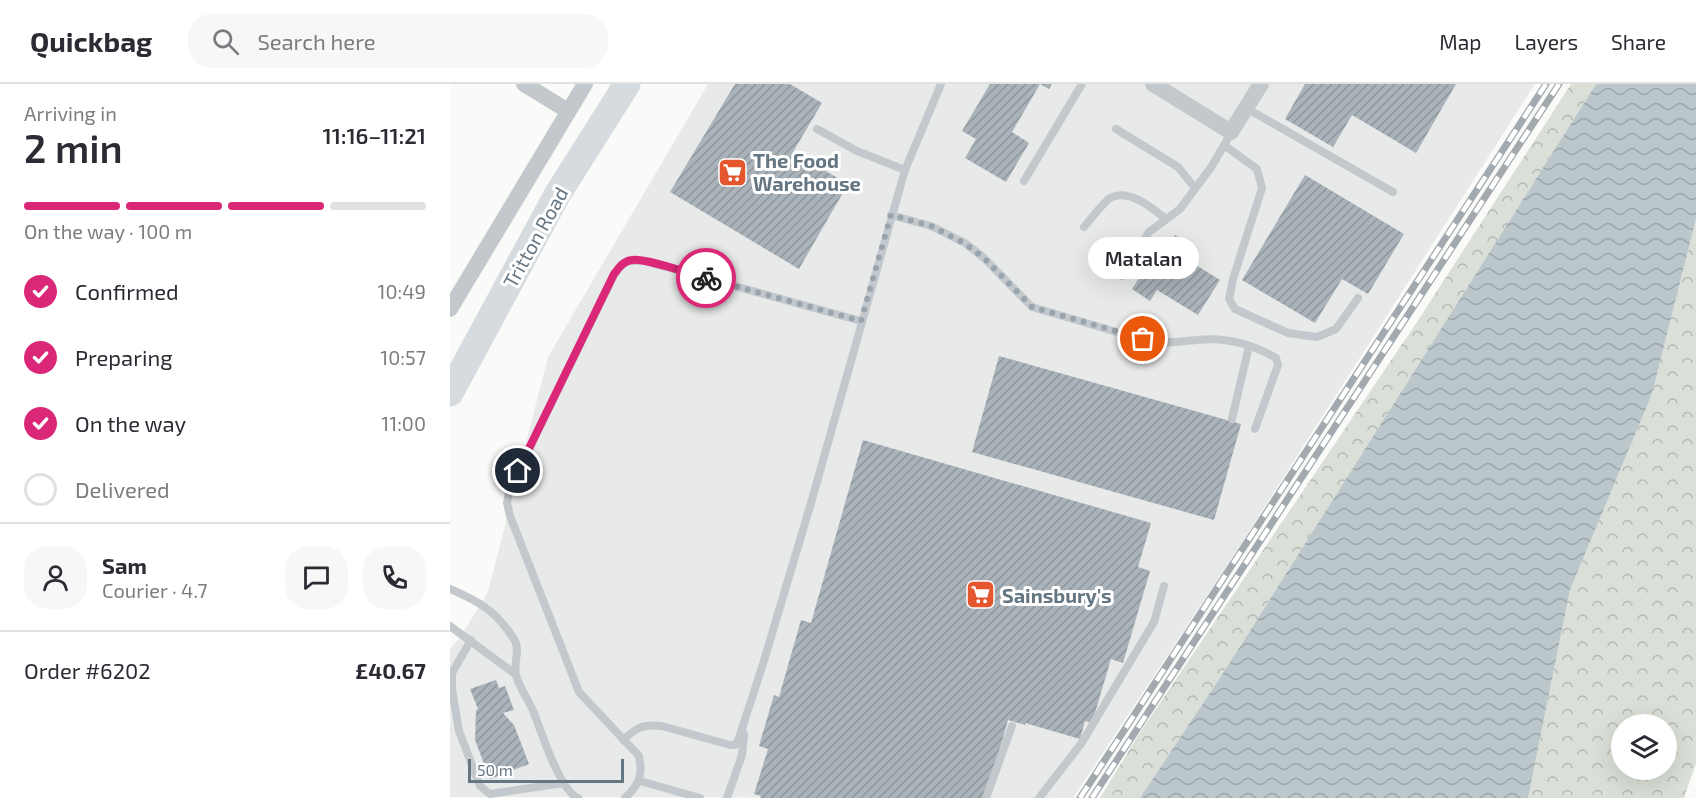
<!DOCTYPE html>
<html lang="en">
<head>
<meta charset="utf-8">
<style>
  :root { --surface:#fff; --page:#f7f7f7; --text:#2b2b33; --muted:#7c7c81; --line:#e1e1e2; --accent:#db2777 }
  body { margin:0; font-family:"Exo 2",sans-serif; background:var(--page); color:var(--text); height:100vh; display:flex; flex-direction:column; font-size:22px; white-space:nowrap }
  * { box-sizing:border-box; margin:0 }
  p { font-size:20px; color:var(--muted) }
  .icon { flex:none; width:33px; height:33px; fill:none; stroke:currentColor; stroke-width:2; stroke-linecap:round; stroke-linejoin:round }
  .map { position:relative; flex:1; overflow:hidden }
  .panel { display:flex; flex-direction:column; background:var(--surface); width:450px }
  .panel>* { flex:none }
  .fabs { position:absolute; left:1161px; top:630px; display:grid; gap:12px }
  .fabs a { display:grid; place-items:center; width:66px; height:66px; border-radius:50%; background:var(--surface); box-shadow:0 6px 24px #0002; font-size:30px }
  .scale { position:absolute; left:18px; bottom:15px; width:156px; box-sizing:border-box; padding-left:6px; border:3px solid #657683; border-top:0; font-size:16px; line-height:21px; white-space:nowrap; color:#657683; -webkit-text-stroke:4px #fff; paint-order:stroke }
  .pin { position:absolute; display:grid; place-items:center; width:51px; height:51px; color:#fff; margin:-26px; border:3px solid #fff; border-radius:50%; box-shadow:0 2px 6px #0007 }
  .courier { position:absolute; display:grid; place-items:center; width:60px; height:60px; margin:-30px; border:4px solid #db2777; border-radius:50%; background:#fff; color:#222; box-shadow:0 2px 8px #0007 }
  .bubble { position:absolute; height:42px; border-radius:21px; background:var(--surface); box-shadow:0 6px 24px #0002; font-size:20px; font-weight:600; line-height:42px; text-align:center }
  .head em { font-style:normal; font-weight:600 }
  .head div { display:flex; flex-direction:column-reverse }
  .head { display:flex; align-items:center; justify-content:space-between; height:102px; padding:0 24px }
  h1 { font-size:39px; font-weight:600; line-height:45px }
  .bar { display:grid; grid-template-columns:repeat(4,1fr); gap:9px 6px; align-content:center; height:72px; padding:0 24px }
  .bar i { height:8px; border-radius:4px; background:var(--line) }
  .bar .current { background:var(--accent) }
  .bar p { grid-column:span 4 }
  .line { display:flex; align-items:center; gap:15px; padding:0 24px; border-top:2px solid var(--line) }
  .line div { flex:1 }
  .round { display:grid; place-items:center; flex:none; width:63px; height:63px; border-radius:24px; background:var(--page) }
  ol { padding:0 24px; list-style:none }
  li { display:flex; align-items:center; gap:18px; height:66px }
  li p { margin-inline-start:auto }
  li .icon { padding:6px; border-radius:50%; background:var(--accent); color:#fff; stroke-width:4 }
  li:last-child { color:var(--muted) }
  li i { width:33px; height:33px; border:3px solid var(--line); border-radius:50% }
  header { display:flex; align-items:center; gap:36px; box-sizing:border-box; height:84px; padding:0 30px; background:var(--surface); border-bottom:2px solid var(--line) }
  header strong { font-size:28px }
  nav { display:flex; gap:33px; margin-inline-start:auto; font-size:21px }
  .search { width:420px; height:54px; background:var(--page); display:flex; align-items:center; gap:15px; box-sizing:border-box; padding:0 21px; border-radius:24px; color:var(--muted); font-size:22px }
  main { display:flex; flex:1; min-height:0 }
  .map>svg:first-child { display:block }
</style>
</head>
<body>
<header>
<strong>Quickbag</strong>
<div class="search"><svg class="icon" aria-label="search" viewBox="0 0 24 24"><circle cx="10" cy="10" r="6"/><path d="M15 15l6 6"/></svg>Search here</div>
<nav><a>Map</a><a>Layers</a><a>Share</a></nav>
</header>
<main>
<section class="panel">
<div class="head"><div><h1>2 min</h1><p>Arriving in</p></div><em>11:16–11:21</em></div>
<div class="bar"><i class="current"></i><i class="current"></i><i class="current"></i><i></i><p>On the way · 100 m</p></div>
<ol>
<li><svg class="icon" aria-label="check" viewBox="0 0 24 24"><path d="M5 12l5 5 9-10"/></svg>Confirmed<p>10:49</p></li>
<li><svg class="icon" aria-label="check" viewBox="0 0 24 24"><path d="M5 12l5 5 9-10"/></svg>Preparing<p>10:57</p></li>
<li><svg class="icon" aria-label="check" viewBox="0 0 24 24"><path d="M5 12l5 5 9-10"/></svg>On the way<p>11:00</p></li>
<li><i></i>Delivered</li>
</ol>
<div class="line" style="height:108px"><a class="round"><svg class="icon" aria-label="person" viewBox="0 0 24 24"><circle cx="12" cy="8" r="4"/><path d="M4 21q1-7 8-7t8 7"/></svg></a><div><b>Sam</b><p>Courier · 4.7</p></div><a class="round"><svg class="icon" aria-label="chat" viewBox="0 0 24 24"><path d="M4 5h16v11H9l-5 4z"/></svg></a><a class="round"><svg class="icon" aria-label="phone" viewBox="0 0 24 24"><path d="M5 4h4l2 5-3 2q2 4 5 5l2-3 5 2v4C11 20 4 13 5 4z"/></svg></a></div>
<div class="line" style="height:78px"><div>Order #6202</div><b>£40.67</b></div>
</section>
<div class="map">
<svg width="1246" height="714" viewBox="0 0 1246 714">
  <defs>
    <pattern id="forest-crowns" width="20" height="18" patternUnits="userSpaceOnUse" patternTransform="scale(1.5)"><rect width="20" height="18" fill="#dadfd7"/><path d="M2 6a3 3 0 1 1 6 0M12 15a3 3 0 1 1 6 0" fill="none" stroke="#b4b9b4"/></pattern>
    <pattern id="water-waves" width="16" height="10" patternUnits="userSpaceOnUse" patternTransform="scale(1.5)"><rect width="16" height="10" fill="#bbc7cb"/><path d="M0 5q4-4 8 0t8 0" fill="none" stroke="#9ca6aa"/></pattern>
    <pattern id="building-hatch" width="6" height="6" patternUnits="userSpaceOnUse" patternTransform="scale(1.5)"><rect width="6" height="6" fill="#aab3b9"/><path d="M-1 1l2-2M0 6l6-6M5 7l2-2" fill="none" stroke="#8e969c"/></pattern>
  </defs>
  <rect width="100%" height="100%" fill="#fafaf8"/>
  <path fill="#e8e9e9" d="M258 0H1085L778 480 623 714 0 713V565L9 555 38 508 98 273Z"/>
  <g fill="url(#forest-crowns)" fill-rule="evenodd">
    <path d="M1121 0H1146L777 583 690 714H650L689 650 967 238Z"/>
    <path d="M1246 135V679L1234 714H1078L1120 506 1202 310ZM1172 640H1216V686H1172Z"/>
  </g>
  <path fill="url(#water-waves)" d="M1146 0H1246V135L1202 310 1120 506 1078 714H690L777 583Z"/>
  <g fill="url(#building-hatch)">
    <path d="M285 0H340L372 19 343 68 398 100 349 185 220 108Z"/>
    <path d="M540 0H602L599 5 590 0 562 48 579 59 556 98 515 74 526 55 512 47Z"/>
    <path d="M855 0H1006L966 69 902 31 883 63 835 35Z"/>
    <path d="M855 91 954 150 918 210 892 195 865 239 792 196Z"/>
    <path d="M725 151 746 164 738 176 770 196 748 231 707 206 700 217 682 205 689 194 682 189 704 154 717 163Z"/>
    <path d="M549 272 791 340 764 436 522 368Z"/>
    <path d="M413 356 701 439 688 483 700 487 673 579 661 575 642 639 635 637 630 655 575 639V641L558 636 536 714H310L311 712 304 710 318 665 309 662 324 611 329 613 351 536 361 539Z"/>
    <path d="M46 596 49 604 55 602 64 626 53 629 64 641 79 680 40 695 25 656 26 626 28 625 20 605Z"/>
  </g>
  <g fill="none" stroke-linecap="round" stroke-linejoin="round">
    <g stroke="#c3c8cc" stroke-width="8">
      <path d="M796 24 943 108"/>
      <path d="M367 45 407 67 455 86"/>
      <path d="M666 45 728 83 745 104"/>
      <path d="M774 61 807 85 812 104 783 195 779 215 785 225 838 249 867 253 886 245 908 214"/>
      <path d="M574 97 632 0"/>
      <path d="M441 131 481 142 515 159 534 174 582 223 704 259C719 259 733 257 747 256 775 253 802 260 826 274L828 281 805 345"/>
      <path d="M634 143C639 137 654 118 660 114 679 104 702 124 716 135"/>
      <path d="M672 192 699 148 730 125 762 82 777 56"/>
      <path d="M782 335 799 262"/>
      <path d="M0 505C30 518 46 527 64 555 71 565 63 580 66 591 69 604 79 616 84 629 91 647 110 707 128 714"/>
      <path d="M0 542 65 590"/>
      <path d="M21 556 2 589V605L9 647 30 702 40 710 114 699"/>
      <path d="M173 656C187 643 193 640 212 642L280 661H285L288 657 313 580 361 419 455 86 491 0"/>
      <path d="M190 697 250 714"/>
      <path d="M175 714C189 701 193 692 189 672L129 608 60 432 57 419 60 404 164 191C174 177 177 176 194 177L411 237"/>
      <path d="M277 714 292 671 294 650"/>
      <path d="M536 714 562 642"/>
      <path d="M589 714 631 660 704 538 714 502"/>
    </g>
    <g stroke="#c3c8cc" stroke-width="16">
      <path d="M74 0 118 27"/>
      <path d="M703 0 781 48 811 0"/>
      <path d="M0 225 135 0"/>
    </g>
    <path stroke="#d6dbdf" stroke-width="27" d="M0 309 107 111 177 0"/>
    <defs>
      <g id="rail">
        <path d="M630 714 1096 0"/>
        <path d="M642 714 1109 0"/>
      </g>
    </defs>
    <use href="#rail" stroke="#a2aab0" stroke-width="7"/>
    <use href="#rail" stroke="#fff" stroke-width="4.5" stroke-dasharray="14" stroke-linecap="butt"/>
  </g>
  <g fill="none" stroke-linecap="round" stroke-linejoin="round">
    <path stroke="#99a4ac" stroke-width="6" stroke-dasharray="0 10.8" d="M256 194 411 237 441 131 481 142 514 159 534 174 582 223 693 255"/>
    <path stroke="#db2777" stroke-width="8" d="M68 387 164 190C169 184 173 177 182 176 196 174 240 190 256 194"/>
  </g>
  <defs>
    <symbol id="supermarket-square" viewBox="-11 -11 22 22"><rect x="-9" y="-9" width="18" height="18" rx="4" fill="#e4572e" stroke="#fff"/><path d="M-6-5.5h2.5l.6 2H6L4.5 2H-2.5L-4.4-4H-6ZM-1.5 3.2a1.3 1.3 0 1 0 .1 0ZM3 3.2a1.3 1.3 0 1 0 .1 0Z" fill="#fff"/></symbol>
  </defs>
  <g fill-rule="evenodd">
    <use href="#supermarket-square" x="266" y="72" width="33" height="33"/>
    <use href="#supermarket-square" x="514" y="494" width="33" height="33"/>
  </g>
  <g text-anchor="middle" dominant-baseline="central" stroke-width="6" stroke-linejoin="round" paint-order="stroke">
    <g font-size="20" font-weight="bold" fill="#657683" stroke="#fff" text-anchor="start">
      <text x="303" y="76">The Food<tspan x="303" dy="23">Warehouse</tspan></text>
      <text x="552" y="511">Sainsbury's</text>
    </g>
    <g font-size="20" fill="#657683" stroke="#fff">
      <text transform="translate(85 153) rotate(-61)">Tritton Road</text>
    </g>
  </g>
</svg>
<div class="fabs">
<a><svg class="icon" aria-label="layers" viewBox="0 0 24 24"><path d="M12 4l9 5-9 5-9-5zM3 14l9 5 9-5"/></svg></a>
</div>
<div class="scale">50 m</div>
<div class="pin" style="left:693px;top:255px;background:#ea580c"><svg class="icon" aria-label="bag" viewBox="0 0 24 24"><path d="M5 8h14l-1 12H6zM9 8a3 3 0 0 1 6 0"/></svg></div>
<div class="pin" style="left:68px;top:387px;background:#1f2937"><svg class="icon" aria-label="home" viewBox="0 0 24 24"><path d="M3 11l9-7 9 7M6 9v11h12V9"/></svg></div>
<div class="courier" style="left:256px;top:194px"><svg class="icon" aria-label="bike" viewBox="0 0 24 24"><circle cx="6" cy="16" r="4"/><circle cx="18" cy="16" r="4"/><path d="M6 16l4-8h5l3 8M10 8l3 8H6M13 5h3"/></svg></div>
<div class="bubble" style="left:638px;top:153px;width:111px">Matalan</div>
</div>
</main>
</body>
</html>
